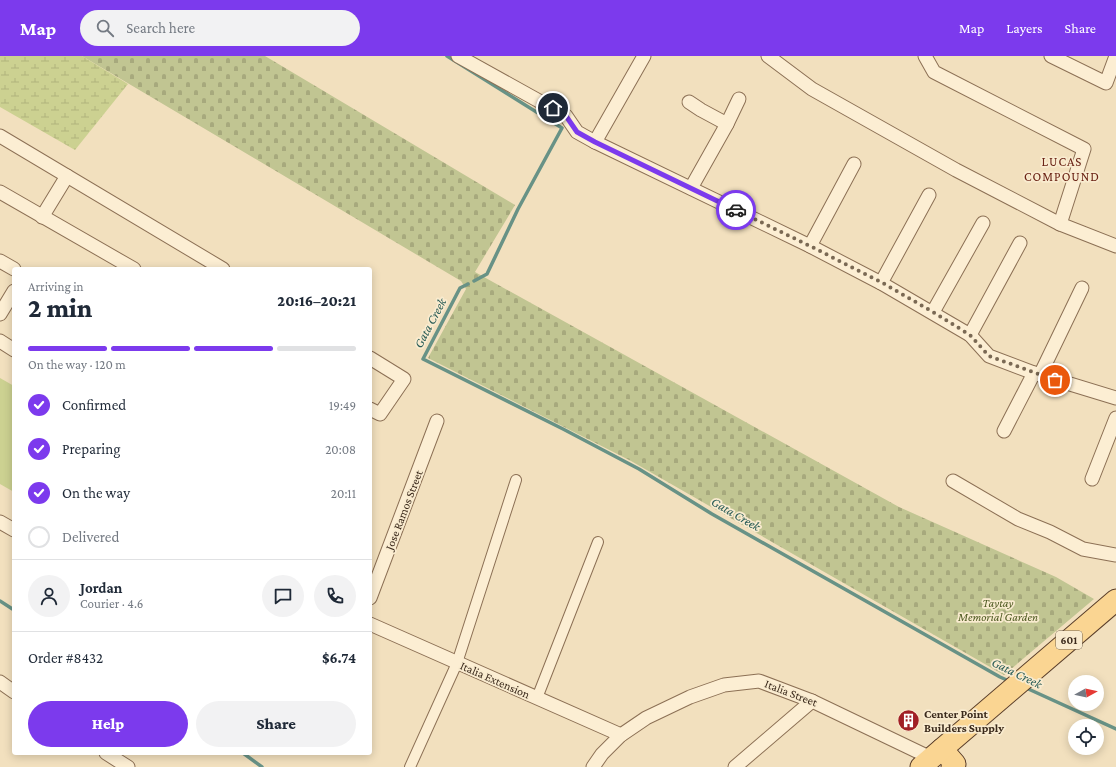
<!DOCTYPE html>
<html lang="en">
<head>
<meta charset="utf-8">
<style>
  :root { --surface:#fff; --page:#f2f2f3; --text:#1f2937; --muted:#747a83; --line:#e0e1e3; --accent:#7c3aed }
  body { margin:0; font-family:"Crimson Pro",serif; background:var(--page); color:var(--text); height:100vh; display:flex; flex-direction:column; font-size:15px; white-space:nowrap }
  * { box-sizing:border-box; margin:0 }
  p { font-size:13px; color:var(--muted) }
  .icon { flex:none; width:22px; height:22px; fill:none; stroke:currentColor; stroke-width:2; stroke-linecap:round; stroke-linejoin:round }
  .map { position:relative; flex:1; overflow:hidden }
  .side { position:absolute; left:12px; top:211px; width:360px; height:488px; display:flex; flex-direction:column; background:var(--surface); border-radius:4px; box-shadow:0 2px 10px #0003 }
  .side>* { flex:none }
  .needle { width:26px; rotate:82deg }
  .buttons { position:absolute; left:1068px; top:619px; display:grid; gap:8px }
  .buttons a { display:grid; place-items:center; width:36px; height:36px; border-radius:50%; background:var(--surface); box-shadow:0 2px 10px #0003; font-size:20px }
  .pin { position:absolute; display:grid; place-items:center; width:34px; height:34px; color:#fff; margin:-17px; border:2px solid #fff; border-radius:50%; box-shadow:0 1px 4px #0007 }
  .courier { position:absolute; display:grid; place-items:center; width:40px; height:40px; margin:-20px; border:3px solid #7c3aed; border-radius:50%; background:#fff; color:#222; box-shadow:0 1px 5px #0007 }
  .summary em { font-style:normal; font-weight:800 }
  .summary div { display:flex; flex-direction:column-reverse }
  .summary { display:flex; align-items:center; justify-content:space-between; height:68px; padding:0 16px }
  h1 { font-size:26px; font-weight:800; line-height:30px }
  .bar { display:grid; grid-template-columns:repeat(4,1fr); gap:6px 4px; align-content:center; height:48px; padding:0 16px }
  .bar i { height:5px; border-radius:3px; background:var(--line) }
  .bar .on { background:var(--accent) }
  .bar p { grid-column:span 4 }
  .line { display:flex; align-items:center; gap:10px; padding:0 16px; border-top:1px solid var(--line) }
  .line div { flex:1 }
  .round { display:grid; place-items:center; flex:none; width:42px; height:42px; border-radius:21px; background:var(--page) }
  ol { padding:0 16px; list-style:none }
  li { display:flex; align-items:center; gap:12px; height:44px }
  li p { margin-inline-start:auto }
  li .icon { padding:4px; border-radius:50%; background:var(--accent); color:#fff; stroke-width:4 }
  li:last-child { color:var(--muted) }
  li i { width:22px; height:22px; border:2px solid var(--line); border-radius:50% }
  .primary-button { display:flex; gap:8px; margin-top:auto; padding:8px 16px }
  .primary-button a { flex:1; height:46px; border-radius:24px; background:var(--accent); color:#fff; font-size:16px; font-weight:800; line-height:46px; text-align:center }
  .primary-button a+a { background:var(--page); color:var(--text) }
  header { display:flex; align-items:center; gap:24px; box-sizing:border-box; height:56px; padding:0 20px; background:var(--accent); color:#fff }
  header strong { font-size:19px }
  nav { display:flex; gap:22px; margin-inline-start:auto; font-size:14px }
  .search { width:280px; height:36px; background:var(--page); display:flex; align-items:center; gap:10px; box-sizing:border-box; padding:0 14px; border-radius:22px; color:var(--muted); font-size:15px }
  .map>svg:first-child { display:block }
</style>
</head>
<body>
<header>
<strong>Map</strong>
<div class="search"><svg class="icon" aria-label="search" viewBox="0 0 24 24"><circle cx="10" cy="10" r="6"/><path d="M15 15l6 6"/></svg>Search here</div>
<nav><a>Map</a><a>Layers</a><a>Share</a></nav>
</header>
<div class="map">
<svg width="1116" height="711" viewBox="0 0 1116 711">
  <defs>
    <pattern id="wetland-marsh" width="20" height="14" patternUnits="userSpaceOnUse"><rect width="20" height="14" fill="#ccd191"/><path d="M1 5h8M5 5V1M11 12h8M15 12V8" fill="none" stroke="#b0b37c"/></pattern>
    <pattern id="cemetery-stones" width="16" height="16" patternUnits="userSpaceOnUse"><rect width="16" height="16" fill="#c1c592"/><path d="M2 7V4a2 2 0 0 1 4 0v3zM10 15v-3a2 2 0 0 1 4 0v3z" fill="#a7a97d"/></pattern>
  </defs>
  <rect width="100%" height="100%" fill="#f2e0be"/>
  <path fill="#ccd191" d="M0 322 14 330V436L0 428Z"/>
  <path fill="url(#wetland-marsh)" d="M0 0H82L128 28 75 94 0 51Z"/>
  <path fill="url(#cemetery-stones)" d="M82 0H265L515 149 475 216 899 451 1056 521 1094 543 1004 619 631 405 428 302 466 233 461 225Z"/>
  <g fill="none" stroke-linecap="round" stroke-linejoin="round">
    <g stroke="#689286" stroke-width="3.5">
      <path d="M447 0 562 72 518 153 487 218 474 225"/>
      <path d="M468 228 460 232 423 303 563 373 639 413 712 458 1000 621 1009 625"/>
      <path d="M0 545 14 554"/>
      <path d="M1024 631 1116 673"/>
      <path d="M243 697 262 711"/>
    </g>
    <defs>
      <g id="pedestrian">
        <path d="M537 642 598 486"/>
        <path d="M410 711 457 607 516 424"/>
      </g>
      <g id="minor">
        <path d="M458 0 566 60 577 76 595 86 810 190 881 227 970 279 989 300 1034 317 1116 342"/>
        <path d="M768 0 812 33 956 114 1060 168"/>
        <path d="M925 0 934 16 1084 93 1060 168 1116 190"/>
        <path d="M1051 0 1106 27 1116 0"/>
        <path d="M689 46 701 54 727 68"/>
        <path d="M0 80 223 213"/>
        <path d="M595 86 644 0"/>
        <path d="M691 132 727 68 739 43"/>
        <path d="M0 136 134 213"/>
        <path d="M42 161 67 120"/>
        <path d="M810 190 854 108"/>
        <path d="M0 205 14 213"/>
        <path d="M881 227 929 139"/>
        <path d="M933 256 983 167"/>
        <path d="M0 258 14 235"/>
        <path d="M970 279 1020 187"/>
        <path d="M0 285 14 294"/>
        <path d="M370 302 404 323 380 358 370 353"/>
        <path d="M1040 319 1082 232"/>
        <path d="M1004 375 1034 317"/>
        <path d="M1092 423 1116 362"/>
        <path d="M953 425 1018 463 1050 476 1083 493 1116 499"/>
        <path d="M0 466 14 474"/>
        <path d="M370 542 437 365"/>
        <path d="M370 568 621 679"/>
        <path d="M0 626 14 636"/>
        <path d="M106 697 128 711"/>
        <path d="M593 711 602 698 621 679 646 662 690 641 724 629 759 625 812 645 931 702"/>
        <path d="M735 711 812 645"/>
      </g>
      <g id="primary">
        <path d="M942 693 955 708 952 711"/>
        <path d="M921 711 1116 544"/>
      </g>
    </defs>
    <use href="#pedestrian" stroke="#8c7055" stroke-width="12"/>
    <use href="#minor" stroke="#8c7055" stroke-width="15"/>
    <use href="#primary" stroke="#5a3e2a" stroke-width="23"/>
    <use href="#pedestrian" stroke="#fceed3" stroke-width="10"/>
    <use href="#minor" stroke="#fceed3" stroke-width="13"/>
    <use href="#primary" stroke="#fad592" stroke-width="21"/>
  </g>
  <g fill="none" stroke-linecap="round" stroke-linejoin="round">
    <path stroke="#7a6954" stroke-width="4" stroke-dasharray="0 7.2" d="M736 154 810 190 881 226 933 256 970 279 989 300 1055 324"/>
    <path stroke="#7c3aed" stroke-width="5" d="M553 52 566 60 577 76 595 86 736 154"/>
  </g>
  <defs>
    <symbol id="building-disc" viewBox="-11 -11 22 22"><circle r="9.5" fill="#a11f26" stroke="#f9ebcf"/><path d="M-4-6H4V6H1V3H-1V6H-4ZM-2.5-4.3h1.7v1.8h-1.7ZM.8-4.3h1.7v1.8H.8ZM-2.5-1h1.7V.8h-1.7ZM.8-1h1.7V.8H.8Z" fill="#fff"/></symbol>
  </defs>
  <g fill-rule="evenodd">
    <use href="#building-disc" x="896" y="652" width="25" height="25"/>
  </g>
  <g text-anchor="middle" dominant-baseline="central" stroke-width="3.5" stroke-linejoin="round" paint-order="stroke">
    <rect fill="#f9ebcf" stroke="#736351" stroke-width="1" x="1056" y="575" width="26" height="18" rx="3"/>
    <g font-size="11" font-weight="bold" fill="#3a291b">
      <text x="1069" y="584">601</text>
    </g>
    <g font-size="12" fill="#3a291b" stroke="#f9ebcf">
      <text transform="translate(404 454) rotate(-69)">Jose Ramos Street</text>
      <text transform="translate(495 624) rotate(24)">Italia Extension</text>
      <text transform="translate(791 637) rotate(21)">Italia Street</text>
    </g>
    <g font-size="12" font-style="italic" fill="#4d5920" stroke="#f9ebcf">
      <text x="998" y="547">Taytay<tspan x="998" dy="14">Memorial Garden</tspan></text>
    </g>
    <g font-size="12" font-weight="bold" fill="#3a291b" stroke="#f9ebcf" text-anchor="start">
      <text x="924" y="658">Center Point<tspan x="924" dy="14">Builders Supply</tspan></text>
    </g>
    <g font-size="13" letter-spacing="1" fill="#6b2416" stroke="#f9ebcf">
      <text x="1062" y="105">LUCAS<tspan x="1062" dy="15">COMPOUND</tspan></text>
    </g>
    <g font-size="13" font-style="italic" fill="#295c56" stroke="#f9ebcf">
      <text transform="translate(430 267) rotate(-62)">Gata Creek</text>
      <text transform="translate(736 458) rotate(30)">Gata Creek</text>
      <text transform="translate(1017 617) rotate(26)">Gata Creek</text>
    </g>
  </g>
</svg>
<div class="buttons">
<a><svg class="needle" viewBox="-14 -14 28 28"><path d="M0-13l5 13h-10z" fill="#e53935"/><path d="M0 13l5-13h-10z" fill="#747a83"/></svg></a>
<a><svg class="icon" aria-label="locate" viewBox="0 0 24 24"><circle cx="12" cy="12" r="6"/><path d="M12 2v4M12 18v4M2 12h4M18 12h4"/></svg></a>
</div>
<div class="pin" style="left:1055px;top:324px;background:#ea580c"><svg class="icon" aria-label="bag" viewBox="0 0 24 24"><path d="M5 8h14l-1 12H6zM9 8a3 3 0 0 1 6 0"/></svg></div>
<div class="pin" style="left:553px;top:52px;background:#1f2937"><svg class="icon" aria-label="home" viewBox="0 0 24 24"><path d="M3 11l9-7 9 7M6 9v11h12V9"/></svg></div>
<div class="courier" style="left:736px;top:154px"><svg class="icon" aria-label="car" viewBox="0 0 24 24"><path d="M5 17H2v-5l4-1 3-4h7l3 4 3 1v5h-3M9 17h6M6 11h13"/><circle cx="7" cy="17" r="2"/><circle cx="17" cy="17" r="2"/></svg></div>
<section class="side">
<div class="summary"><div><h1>2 min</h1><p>Arriving in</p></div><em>20:16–20:21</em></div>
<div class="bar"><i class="on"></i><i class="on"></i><i class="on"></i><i></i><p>On the way · 120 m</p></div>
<ol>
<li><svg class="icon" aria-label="check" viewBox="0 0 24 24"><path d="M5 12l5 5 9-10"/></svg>Confirmed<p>19:49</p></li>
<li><svg class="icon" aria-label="check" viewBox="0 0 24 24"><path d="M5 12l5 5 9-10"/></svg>Preparing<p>20:08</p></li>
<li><svg class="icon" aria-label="check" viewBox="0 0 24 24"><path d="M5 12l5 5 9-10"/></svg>On the way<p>20:11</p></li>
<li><i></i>Delivered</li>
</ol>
<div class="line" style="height:72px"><a class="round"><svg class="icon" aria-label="person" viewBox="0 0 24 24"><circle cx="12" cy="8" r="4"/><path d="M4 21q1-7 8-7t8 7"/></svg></a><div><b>Jordan</b><p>Courier · 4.6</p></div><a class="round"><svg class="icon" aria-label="chat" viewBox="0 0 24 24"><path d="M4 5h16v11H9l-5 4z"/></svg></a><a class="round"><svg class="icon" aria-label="phone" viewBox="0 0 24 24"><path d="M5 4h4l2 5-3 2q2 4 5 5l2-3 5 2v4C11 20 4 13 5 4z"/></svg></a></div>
<div class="line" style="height:52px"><div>Order #8432</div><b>$6.74</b></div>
<div class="primary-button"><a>Help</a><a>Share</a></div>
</section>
</div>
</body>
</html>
